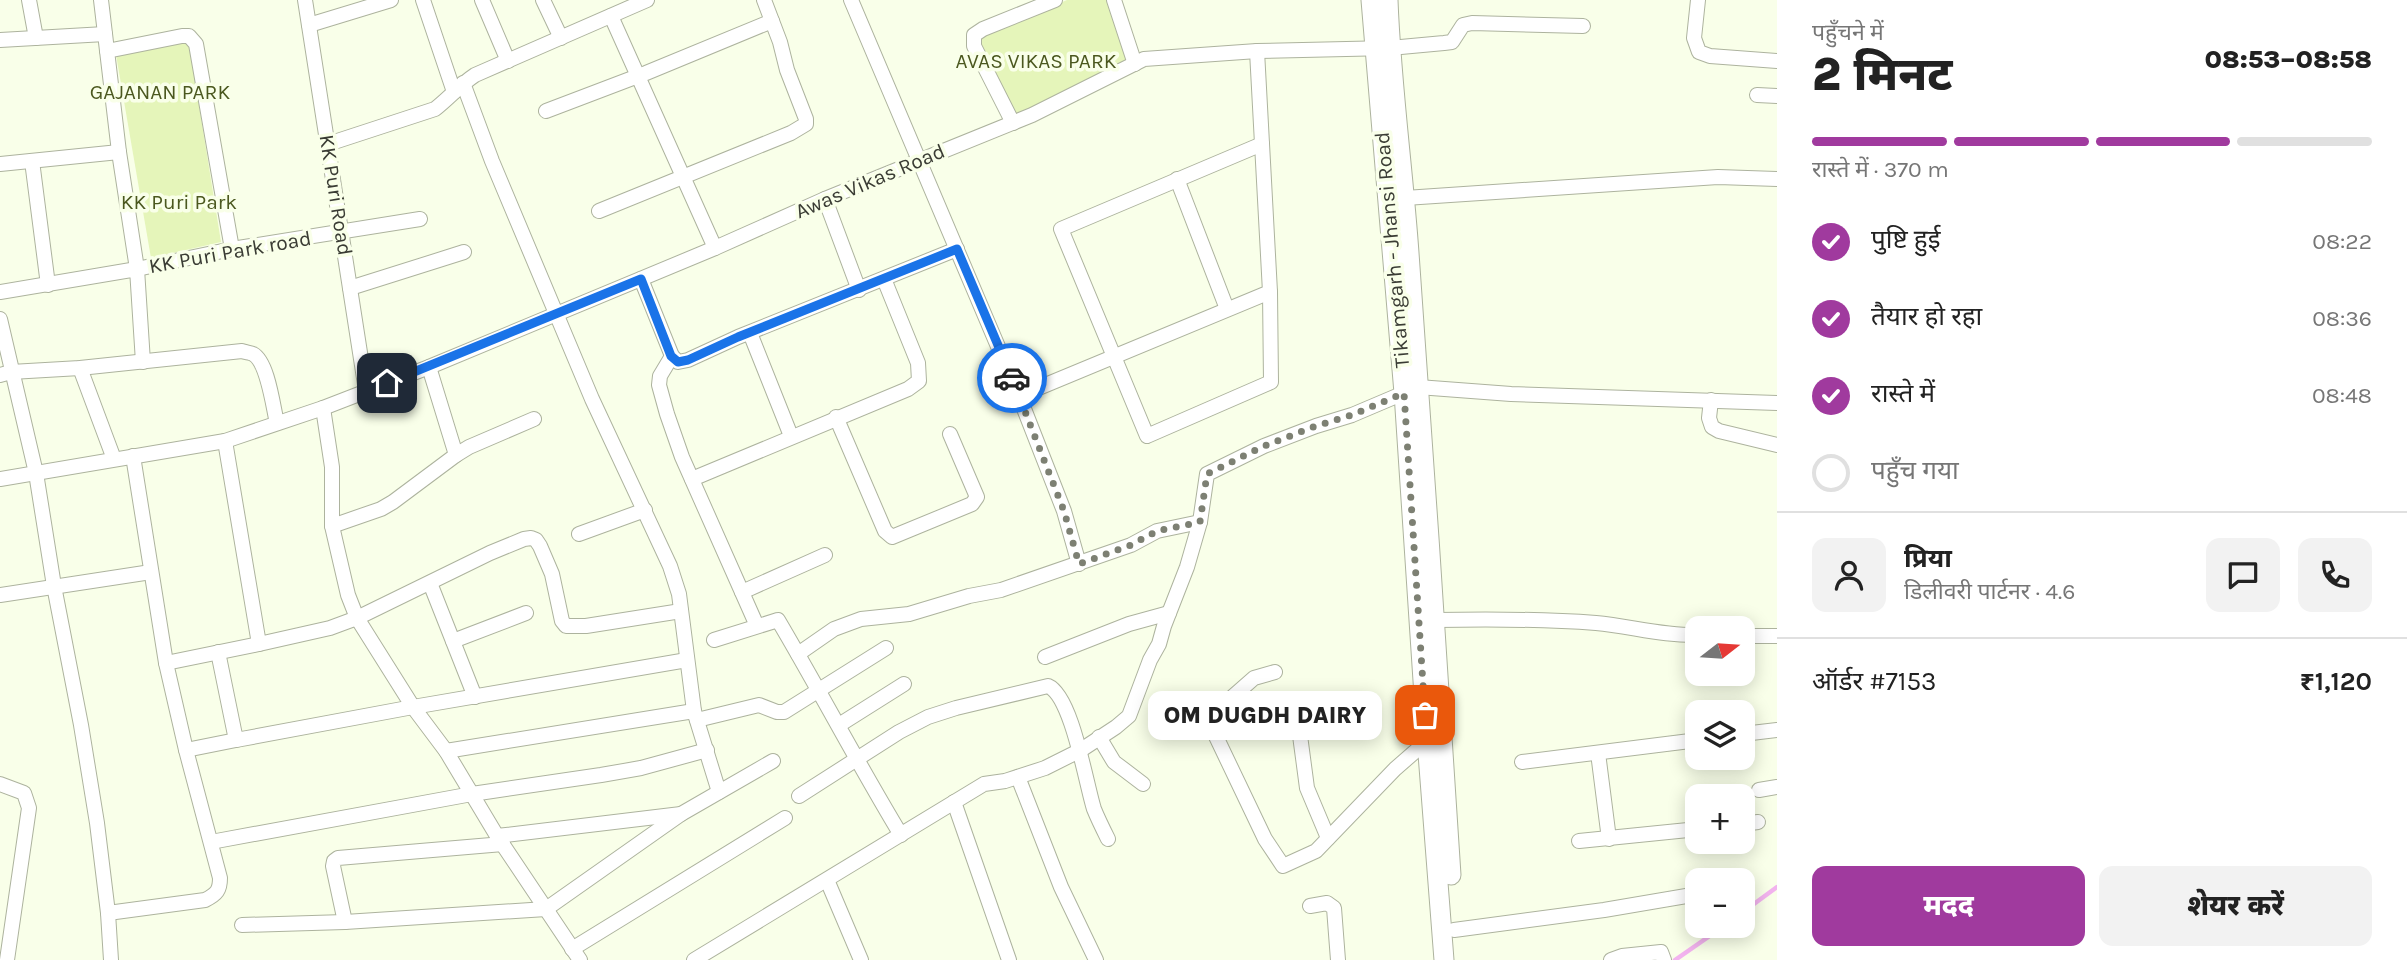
<!DOCTYPE html>
<html lang="hi">
<head>
<meta charset="utf-8">
<style>
  :root { --surface:#fff; --page:#f2f2f2; --text:#222; --muted:#767676; --line:#e0e0e0; --accent:#a03a9e }
  body { margin:0; font-family:Karla,"Noto Sans Devanagari",sans-serif; background:var(--page); color:var(--text); height:100vh; display:flex; flex-direction:column; font-size:26px; white-space:nowrap }
  * { box-sizing:border-box; margin:0 }
  p { font-size:23px; color:var(--muted) }
  .icon { flex:none; width:38px; height:38px; fill:none; stroke:currentColor; stroke-width:2; stroke-linecap:round; stroke-linejoin:round }
  .map { position:relative; flex:1; overflow:hidden }
  .details { display:flex; flex-direction:column; background:var(--surface); width:630px }
  .details>* { flex:none }
  .needle { width:46px; rotate:73deg }
  .buttons { position:absolute; left:1685px; top:616px; display:grid; gap:14px }
  .buttons a { display:grid; place-items:center; width:70px; height:70px; border-radius:14px; background:var(--surface); box-shadow:0 4px 18px #0003; font-size:35px }
  .pin { position:absolute; display:grid; place-items:center; width:60px; height:60px; color:#fff; margin:-30px; border-radius:14px; box-shadow:0 4px 10px #0006 }
  .courier { position:absolute; display:grid; place-items:center; width:70px; height:70px; margin:-35px; border:5px solid #1a73e8; border-radius:50%; background:#fff; color:#222; box-shadow:0 2px 9px #0007 }
  .bubble { position:absolute; height:49px; border-radius:14px; background:var(--surface); box-shadow:0 4px 18px #0003; font-size:23px; font-weight:800; line-height:49px; text-align:center }
  .headline em { font-style:normal; font-weight:800 }
  .headline div { display:flex; flex-direction:column-reverse }
  .headline { display:flex; align-items:center; justify-content:space-between; height:119px; padding:0 35px }
  h1 { font-size:46px; font-weight:800; line-height:52px }
  .bar { display:grid; grid-template-columns:repeat(4,1fr); gap:10px 7px; align-content:center; height:84px; padding:0 35px }
  .bar i { height:9px; border-radius:5px; background:var(--line) }
  .bar .active { background:var(--accent) }
  .bar p { grid-column:span 4 }
  .line { display:flex; align-items:center; gap:18px; padding:0 35px; border-top:2px solid var(--line) }
  .line div { flex:1 }
  .round { display:grid; place-items:center; flex:none; width:74px; height:74px; border-radius:14px; background:var(--page) }
  ol { padding:0 35px; list-style:none }
  li { display:flex; align-items:center; gap:21px; height:77px }
  li p { margin-inline-start:auto }
  li .icon { padding:7px; border-radius:50%; background:var(--accent); color:#fff; stroke-width:4 }
  li:last-child { color:var(--muted) }
  li i { width:38px; height:38px; border:4px solid var(--line); border-radius:50% }
  .cta { display:flex; gap:14px; margin-top:auto; padding:14px 35px }
  .cta a { flex:1; height:80px; border-radius:14px; background:var(--accent); color:#fff; font-size:28px; font-weight:800; line-height:80px; text-align:center }
  .cta a+a { background:var(--page); color:var(--text) }
  main { display:flex; flex:1; min-height:0 }
  .map>svg:first-child { display:block }
</style>
</head>
<body>
<main>
<div class="map">
<svg width="1777" height="960" viewBox="0 0 1777 960">
  <rect width="100%" height="100%" fill="#f9ffe9"/>
  <g fill="#e5f5ba">
    <path d="M1067 0H1110L1131 61 1017 119 974 40Z"/>
    <path d="M189 43 221 242 151 258 115 49Z"/>
  </g>
  <g fill="none" stroke-linecap="round" stroke-linejoin="round">
    <g stroke="#f2b3ee" stroke-width="4.5">
      <path d="M1743 912 1777 887"/>
      <path d="M1675 960 1724 926"/>
    </g>
    <defs>
      <g id="minor">
        <path d="M29 0 36 38"/>
        <path d="M101 0 119 152 137 269 232 249 420 219"/>
        <path d="M305 0 366 391"/>
        <path d="M423 0 454 92"/>
        <path d="M482 0 508 61"/>
        <path d="M543 0 561 38"/>
        <path d="M851 0 1019 396 1064 511 1079 564"/>
        <path d="M1114 0 1135 64"/>
        <path d="M1698 0 1694 38 1699 52 1710 56 1777 61"/>
        <path d="M611 16 715 248"/>
        <path d="M309 25 391 0"/>
        <path d="M0 40 105 34"/>
        <path d="M107 51 182 36H189L196 44 232 249"/>
        <path d="M463 83 492 161 592 399 670 566 679 594 694 711 719 792"/>
        <path d="M1757 95 1777 96"/>
        <path d="M546 111 646 73 772 21"/>
        <path d="M1013 123 974 46V35L983 29 1055 0"/>
        <path d="M328 144 435 109C449 98 460 85 475 75L647 0"/>
        <path d="M1262 144 1061 229 1147 436 1271 382 1270 292"/>
        <path d="M32 161 48 285"/>
        <path d="M0 164 119 152"/>
        <path d="M1177 179 1227 309"/>
        <path d="M1405 198 1718 177 1777 179"/>
        <path d="M825 199 859 290"/>
        <path d="M599 211 791 133 806 124V119L787 70 780 42 764 0"/>
        <path d="M641 279 672 356 678 362 688 360 738 337 957 249"/>
        <path d="M350 288 464 252"/>
        <path d="M0 292 137 269 143 362"/>
        <path d="M0 319 36 473 54 586 81 725 97 823 108 913 111 960"/>
        <path d="M750 333 791 436"/>
        <path d="M672 356 660 376 659 385 667 414 682 457 757 626"/>
        <path d="M80 368 114 459"/>
        <path d="M0 375 11 372 80 368 242 351C244 352 251 353 253 354 268 362 273 407 277 423"/>
        <path d="M1019 396 1270 292 1257 51"/>
        <path d="M1711 400 1709 418 1712 427 1719 431 1777 445"/>
        <path d="M323 408 332 467V526L348 595 357 618 413 707 446 751 497 836 580 960"/>
        <path d="M836 417 885 531 892 537 972 504 977 497 950 434"/>
        <path d="M225 441 259 644 330 628 357 618 490 553 524 539 531 538 536 540 540 546 552 574 562 621 566 626H586L681 611"/>
        <path d="M456 455 469 447 534 419"/>
        <path d="M0 479 225 441 323 408 429 367 715 248 825 199 1032 115 1144 59 1257 51 1390 48 1444 43 1452 42 1463 25 1472 23 1583 26"/>
        <path d="M692 479 908 389 919 381 918 363 884 279"/>
        <path d="M332 526 381 509 393 502 456 455 429 367"/>
        <path d="M579 534 645 510"/>
        <path d="M430 583 475 697"/>
        <path d="M742 592 825 555"/>
        <path d="M0 595 151 572"/>
        <path d="M1435 620C1489 619 1543 619 1596 623 1630 626 1663 636 1698 635"/>
        <path d="M1743 636H1777"/>
        <path d="M714 640 778 620C820 691 858 764 901 835"/>
        <path d="M453 641 526 613"/>
        <path d="M218 652 236 740 413 707 687 660"/>
        <path d="M798 654 834 629 861 619 909 614 969 596 1001 590 1131 545 1157 531 1200 522"/>
        <path d="M1045 657 1129 624 1169 613"/>
        <path d="M166 663 259 644"/>
        <path d="M1275 672 1254 678 1213 714 1211 719 1212 728 1265 839 1283 866 1316 851 1395 769 1427 741"/>
        <path d="M697 720 759 705 777 712H784L886 648"/>
        <path d="M839 725 904 684"/>
        <path d="M1299 728 1307 788 1328 838"/>
        <path d="M1743 734 1777 730"/>
        <path d="M1099 737 1114 762 1143 784"/>
        <path d="M186 750 236 740"/>
        <path d="M446 751 694 711"/>
        <path d="M1598 753 1609 839"/>
        <path d="M1522 762 1698 740"/>
        <path d="M1018 777 1061 887 1096 960"/>
        <path d="M0 784 24 793 29 808 7 960"/>
        <path d="M1759 790 1777 787"/>
        <path d="M799 796 899 732 928 717 956 708 1048 686C1072 696 1086 784 1094 809 1098 819 1103 829 1108 839"/>
        <path d="M954 802 1009 960"/>
        <path d="M1743 824 1758 822"/>
        <path d="M497 836 681 814 773 761"/>
        <path d="M1579 841 1698 829"/>
        <path d="M211 842 472 794 601 775 641 768 707 750"/>
        <path d="M827 880 861 960"/>
        <path d="M1310 906 1327 903 1334 908 1338 960"/>
        <path d="M108 913 205 900C217 894 220 890 220 878L186 750 166 663 133 456"/>
        <path d="M345 922 333 866 334 861 338 858 503 844"/>
        <path d="M242 925 345 922 546 909 681 814"/>
        <path d="M1454 930 1604 910 1698 894"/>
        <path d="M572 949 785 818"/>
        <path d="M694 960 984 784 1005 781 1045 768 1081 750 1116 727 1129 716 1150 660 1159 644 1164 626 1187 567 1200 522 1207 474 1264 446 1316 426 1352 415 1418 387 1511 394 1777 403"/>
        <path d="M1611 960 1622 956 1661 952 1664 960"/>
      </g>
      <g id="tertiary">
        <path d="M1371 0 1404 393 1427 741 1444 960"/>
        <path d="M1388 0C1391 84 1403 168 1409 253 1424 460 1438 668 1451 875"/>
      </g>
    </defs>
    <use href="#minor" stroke="#adb39e" stroke-width="16"/>
    <use href="#tertiary" stroke="#adb39e" stroke-width="21"/>
    <use href="#minor" stroke="#fff" stroke-width="14"/>
    <use href="#tertiary" stroke="#fff" stroke-width="19"/>
  </g>
  <g fill="none" stroke-linecap="round" stroke-linejoin="round">
    <path stroke="#7d8073" stroke-width="7" stroke-dasharray="0 12.6" d="M1012 378 1064 511 1079 564 1131 545 1157 531 1200 522 1207 474 1264 446 1316 426 1352 415 1404 393 1425 715"/>
    <path stroke="#1a73e8" stroke-width="9" d="M387 383 641 279 671 356 678 362 688 360 738 337 957 249 1012 378"/>
  </g>
  <g text-anchor="middle" dominant-baseline="central" stroke-width="7" stroke-linejoin="round" paint-order="stroke">
    <g font-size="21" fill="#4b581f" stroke="#f9ffe9">
      <text x="1036" y="61">AVAS VIKAS PARK</text>
      <text x="160" y="92">GAJANAN PARK</text>
      <text x="179" y="202">KK Puri Park</text>
    </g>
    <g font-size="21" fill="#3a3c34" stroke="#f9ffe9">
      <text transform="translate(870 181) rotate(-23)">Awas Vikas Road</text>
      <text transform="translate(336 195) rotate(81)">KK Puri Road</text>
      <text transform="translate(1392 250) rotate(-95)">Tikamgarh - Jhansi Road</text>
      <text transform="translate(230 252) rotate(-10)">KK Puri Park road</text>
    </g>
  </g>
</svg>
<div class="buttons">
<a><svg class="needle" viewBox="-14 -14 28 28"><path d="M0-13l5 13h-10z" fill="#e53935"/><path d="M0 13l5-13h-10z" fill="#767676"/></svg></a>
<a><svg class="icon" aria-label="layers" viewBox="0 0 24 24"><path d="M12 4l9 5-9 5-9-5zM3 14l9 5 9-5"/></svg></a>
<a>+</a>
<a>−</a>
</div>
<div class="pin" style="left:1425px;top:715px;background:#ea580c"><svg class="icon" aria-label="bag" viewBox="0 0 24 24"><path d="M5 8h14l-1 12H6zM9 8a3 3 0 0 1 6 0"/></svg></div>
<div class="pin" style="left:387px;top:383px;background:#1f2937"><svg class="icon" aria-label="home" viewBox="0 0 24 24"><path d="M3 11l9-7 9 7M6 9v11h12V9"/></svg></div>
<div class="courier" style="left:1012px;top:378px"><svg class="icon" aria-label="car" viewBox="0 0 24 24"><path d="M5 17H2v-5l4-1 3-4h7l3 4 3 1v5h-3M9 17h6M6 11h13"/><circle cx="7" cy="17" r="2"/><circle cx="17" cy="17" r="2"/></svg></div>
<div class="bubble" style="left:1148px;top:691px;width:234px">OM DUGDH DAIRY</div>
</div>
<section class="details">
<div class="headline"><div><h1>2 मिनट</h1><p>पहुँचने में</p></div><em>08:53–08:58</em></div>
<div class="bar"><i class="active"></i><i class="active"></i><i class="active"></i><i></i><p>रास्ते में · 370 m</p></div>
<ol>
<li><svg class="icon" aria-label="check" viewBox="0 0 24 24"><path d="M5 12l5 5 9-10"/></svg>पुष्टि हुई<p>08:22</p></li>
<li><svg class="icon" aria-label="check" viewBox="0 0 24 24"><path d="M5 12l5 5 9-10"/></svg>तैयार हो रहा<p>08:36</p></li>
<li><svg class="icon" aria-label="check" viewBox="0 0 24 24"><path d="M5 12l5 5 9-10"/></svg>रास्ते में<p>08:48</p></li>
<li><i></i>पहुँच गया</li>
</ol>
<div class="line" style="height:126px"><a class="round"><svg class="icon" aria-label="person" viewBox="0 0 24 24"><circle cx="12" cy="8" r="4"/><path d="M4 21q1-7 8-7t8 7"/></svg></a><div><b>प्रिया</b><p>डिलीवरी पार्टनर · 4.6</p></div><a class="round"><svg class="icon" aria-label="chat" viewBox="0 0 24 24"><path d="M4 5h16v11H9l-5 4z"/></svg></a><a class="round"><svg class="icon" aria-label="phone" viewBox="0 0 24 24"><path d="M5 4h4l2 5-3 2q2 4 5 5l2-3 5 2v4C11 20 4 13 5 4z"/></svg></a></div>
<div class="line" style="height:91px"><div>ऑर्डर #7153</div><b>₹1,120</b></div>
<div class="cta"><a>मदद</a><a>शेयर करें</a></div>
</section>
</main>
</body>
</html>
